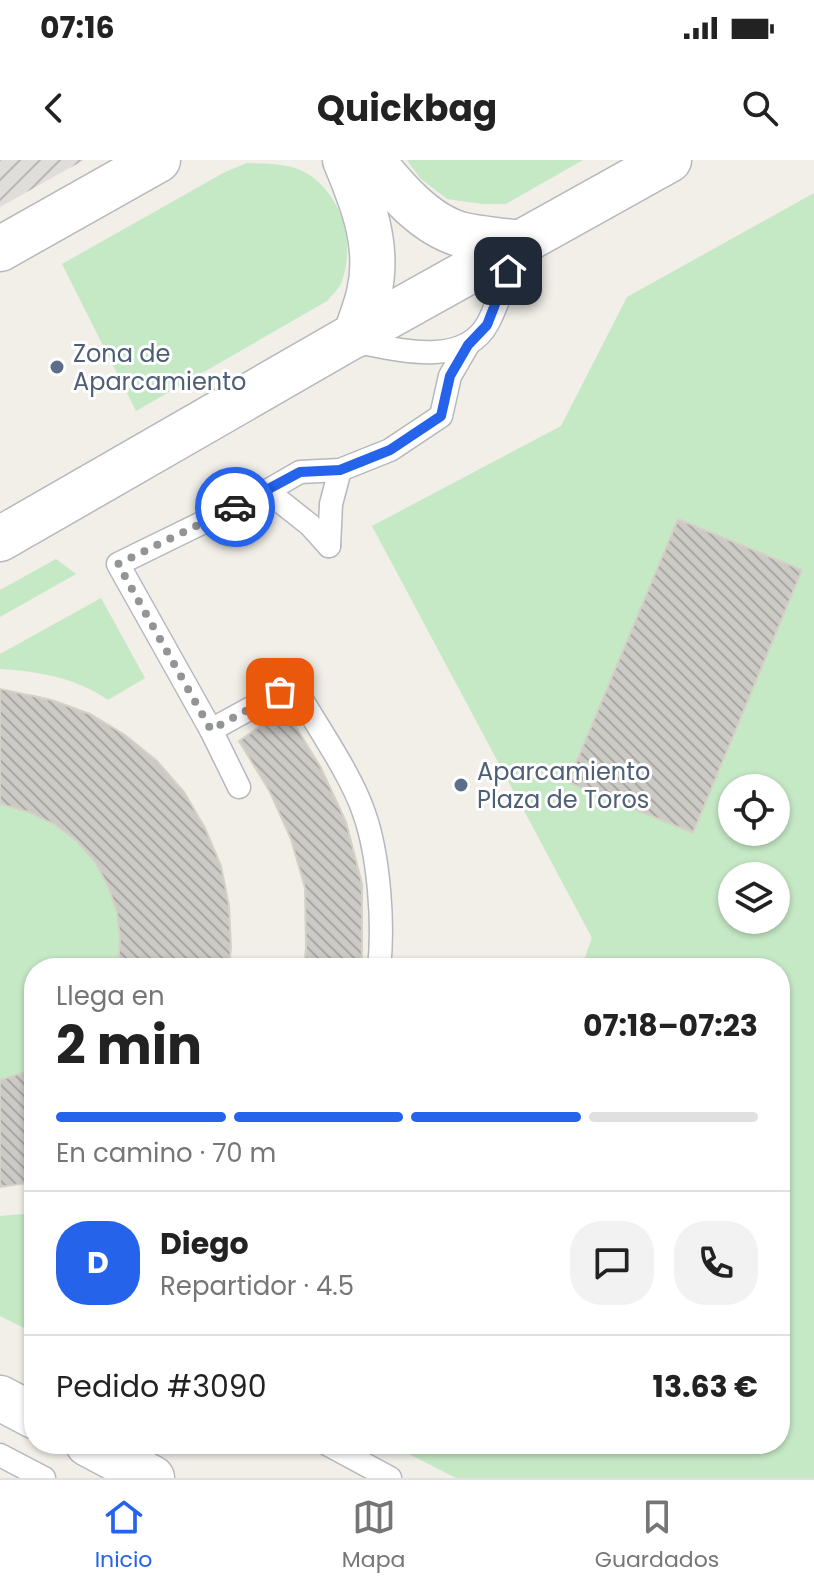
<!DOCTYPE html>
<html lang="es">
<head>
<meta charset="utf-8">
<style>
  :root { --surface:#fff; --page:#f2f2f2; --text:#222; --muted:#767676; --line:#e0e0e0; --accent:#2563eb }
  body { margin:0; font-family:Poppins,sans-serif; background:var(--page); color:var(--text); height:100vh; display:flex; flex-direction:column; font-size:30px; white-space:nowrap }
  * { box-sizing:border-box; margin:0 }
  p { font-size:26px; color:var(--muted) }
  .icon { flex:none; width:44px; height:44px; fill:none; stroke:currentColor; stroke-width:2; stroke-linecap:round; stroke-linejoin:round }
  .map { position:relative; flex:1; overflow:hidden }
  .drawer { position:absolute; left:24px; top:798px; width:766px; height:496px; display:flex; flex-direction:column; background:var(--surface); border-radius:32px; box-shadow:0 2px 6px #0004 }
  .drawer>* { flex:none }
  .buttons { position:absolute; left:718px; top:614px; display:grid; gap:16px }
  .buttons a { display:grid; place-items:center; width:72px; height:72px; border-radius:50%; background:var(--surface); box-shadow:0 2px 6px #0004; font-size:40px }
  .pin { position:absolute; display:grid; place-items:center; width:68px; height:68px; color:#fff; margin:-34px; border-radius:16px; box-shadow:0 4px 12px #0006 }
  .courier { position:absolute; display:grid; place-items:center; width:80px; height:80px; margin:-40px; border:6px solid #2563eb; border-radius:50%; background:#fff; color:#222; box-shadow:0 2px 10px #0007 }
  .summary em { font-style:normal; font-weight:700 }
  .summary div { display:flex; flex-direction:column-reverse }
  .summary { display:flex; align-items:center; justify-content:space-between; height:136px; padding:0 32px }
  h1 { font-size:52px; font-weight:700; line-height:60px }
  .bar { display:grid; grid-template-columns:repeat(4,1fr); gap:12px 8px; align-content:center; height:96px; padding:0 32px }
  .bar i { height:10px; border-radius:6px; background:var(--line) }
  .bar .on { background:var(--accent) }
  .bar p { grid-column:span 4 }
  .line { display:flex; align-items:center; gap:20px; padding:0 32px; border-top:2px solid var(--line) }
  .line div { flex:1 }
  .round { display:grid; place-items:center; flex:none; width:84px; height:84px; border-radius:32px; background:var(--page) }
  .status { display:flex; justify-content:space-between; align-items:center; height:56px; padding:0 40px; background:var(--surface); direction:ltr }
  .status svg { height:22px; fill:currentColor }
  header { display:flex; justify-content:space-between; align-items:center; height:104px; padding:0 32px; background:var(--surface); font-size:36px; font-weight:700 }
  .tab-bar { display:flex; justify-content:space-around; align-items:center; height:112px; border-top:2px solid var(--line); background:var(--surface); font-size:22px; color:var(--muted) }
  .tab-bar a { display:grid; justify-items:center; gap:4px }
  .tab-bar .on { color:var(--accent) }
  .map>svg:first-child { display:block }
</style>
</head>
<body>
<div class="status"><b>07:16</b><svg viewBox="0 0 49 12"><path d="M0 12V9h3v3zM5 12V6h3v6zM10 12V3h3v9zM15 12V0h3v12zM26 1h20v11H26zM47 4h2v5h-2z"/></svg></div>
<header><svg class="icon" aria-label="back" viewBox="0 0 24 24"><path d="M15 5l-7 7 7 7"/></svg>Quickbag<svg class="icon" aria-label="search" viewBox="0 0 24 24"><circle cx="10" cy="10" r="6"/><path d="M15 15l6 6"/></svg></header>
<div class="map">
<svg width="814" height="1318" viewBox="0 0 814 1318">
  <defs>
    <pattern id="industrial-furrows" width="10" height="10" patternUnits="userSpaceOnUse" patternTransform="scale(2)"><rect width="10" height="10" fill="#e0deda"/><path d="M-1 1l2-2M0 10L10 0M9 11l2-2" fill="none" stroke="#b9b8b5"/></pattern>
    <pattern id="building-back-hatch" width="6" height="6" patternUnits="userSpaceOnUse" patternTransform="scale(2)"><rect width="6" height="6" fill="#cccac5"/><path d="M-1 5l2 2M0 0l6 6M5-1l2 2" fill="none" stroke="#a9a8a4"/></pattern>
  </defs>
  <rect width="100%" height="100%" fill="#f1efe8"/>
  <path fill="url(#industrial-furrows)" d="M0 0H84L0 47Z"/>
  <g fill="#c5e8c5" fill-rule="evenodd">
    <path d="M407 0H583L506 44H483L447 39 420 18Z"/>
    <path d="M247 3C267 4 291 3 308 14 343 37 355 83 342 121 340 128 332 135 327 141L136 251 62 104 225 12Z"/>
    <path d="M814 33V1318H456L399 1289 401 1284H780V808H581L592 778 372 366 561 266 627 137ZM732 628H776V672H732ZM732 716H776V760H732Z"/>
    <path d="M56 399 76 414 0 457V430Z"/>
    <path d="M101 438 145 518 108 540C77 518 38 511 0 509V494Z"/>
    <path d="M0 531C140 537 245 673 229 808H34V1022L0 1027Z"/>
    <path d="M34 1053V1173L0 1156V1056Z"/>
  </g>
  <g fill="url(#building-back-hatch)" stroke="#d6d1c6" stroke-width="2">
    <path d="M678 359 802 410 693 673 568 622Z"/>
    <path d="M0 529 51 540 90 554 125 575 157 601 184 632 205 668 221 706 229 746 231 787 229 808H118L120 779 117 752 108 726 95 702 77 681 54 664 29 652 0 644Z"/>
    <path d="M285 549 321 608 346 662 362 724V808H304L306 788 305 728 291 679 270 632 239 581Z"/>
    <path d="M34 909V1022L0 1027V920Z"/>
  </g>
  <g fill="none" stroke-linecap="round" stroke-linejoin="round">
    <defs>
      <g id="service">
        <path d="M351 181C392 188 463 210 488 163 500 140 508 112 517 88"/>
        <path d="M267 331 310 365 329 386"/>
        <path d="M329 386 331 344 340 310"/>
        <path d="M211 570 280 532 301 538C321 572 352 617 364 653 379 695 384 764 379 808"/>
        <path d="M239 627 211 570 118 404 267 331 300 312 340 310 390 290 441 256 450 216 468 185"/>
        <path d="M327 1284 390 1318"/>
        <path d="M0 1295 44 1318"/>
      </g>
      <g id="minor">
        <path d="M345 0C363 43 380 86 369 133 366 147 360 161 356 175"/>
        <path d="M372 0C394 28 426 66 463 75 481 79 501 80 519 83"/>
        <path d="M0 89 158 0"/>
      </g>
      <path id="tertiary" d="M0 379 346 180 669 0"/>
      <g id="secondary">
        <path d="M0 1238 34 1256"/>
        <path d="M88 1284 152 1318"/>
      </g>
    </defs>
    <use href="#service" stroke="#b5b8bc" stroke-width="25"/>
    <use href="#minor" stroke="#b5b8bc" stroke-width="47"/>
    <use href="#tertiary" stroke="#b5b8bc" stroke-width="47"/>
    <use href="#secondary" stroke="#b6babf" stroke-width="47"/>
    <use href="#service" stroke="#fff" stroke-width="22"/>
    <use href="#minor" stroke="#fff" stroke-width="44"/>
    <use href="#tertiary" stroke="#fff" stroke-width="44"/>
    <use href="#secondary" stroke="#fff" stroke-width="44"/>
  </g>
  <g fill="none" stroke-linecap="round" stroke-linejoin="round">
    <path stroke="#929495" stroke-width="8" stroke-dasharray="0 14.4" d="M235 347 118 404 211 570 280 532"/>
    <path stroke="#2563eb" stroke-width="10" d="M235 347 300 312 340 310 390 290 441 256 450 216 468 185 487 165 508 111"/>
  </g>
  <g fill="#5c6f8a" stroke="#fff" stroke-width="3">
    <circle cx="57" cy="207" r="8"/>
    <circle cx="461" cy="625" r="8"/>
  </g>
  <g text-anchor="middle" dominant-baseline="central" stroke-width="6" stroke-linejoin="round" paint-order="stroke">
    <g font-size="24" fill="#4e5e75" stroke="#fff" text-anchor="start">
      <text x="73" y="193">Zona de<tspan x="73" dy="28">Aparcamiento</tspan></text>
      <text x="477" y="611">Aparcamiento<tspan x="477" dy="28">Plaza de Toros</tspan></text>
    </g>
  </g>
</svg>
<div class="buttons">
<a><svg class="icon" aria-label="locate" viewBox="0 0 24 24"><circle cx="12" cy="12" r="6"/><path d="M12 2v4M12 18v4M2 12h4M18 12h4"/></svg></a>
<a><svg class="icon" aria-label="layers" viewBox="0 0 24 24"><path d="M12 4l9 5-9 5-9-5zM3 14l9 5 9-5"/></svg></a>
</div>
<div class="pin" style="left:280px;top:532px;background:#ea580c"><svg class="icon" aria-label="bag" viewBox="0 0 24 24"><path d="M5 8h14l-1 12H6zM9 8a3 3 0 0 1 6 0"/></svg></div>
<div class="pin" style="left:508px;top:111px;background:#1f2937"><svg class="icon" aria-label="home" viewBox="0 0 24 24"><path d="M3 11l9-7 9 7M6 9v11h12V9"/></svg></div>
<div class="courier" style="left:235px;top:347px"><svg class="icon" aria-label="car" viewBox="0 0 24 24"><path d="M5 17H2v-5l4-1 3-4h7l3 4 3 1v5h-3M9 17h6M6 11h13"/><circle cx="7" cy="17" r="2"/><circle cx="17" cy="17" r="2"/></svg></div>
<section class="drawer">
<div class="summary"><div><h1>2 min</h1><p>Llega en</p></div><em>07:18–07:23</em></div>
<div class="bar"><i class="on"></i><i class="on"></i><i class="on"></i><i></i><p>En camino · 70 m</p></div>
<div class="line" style="height:144px"><b class="round" style="background:var(--accent);color:#fff">D</b><div><b>Diego</b><p>Repartidor · 4.5</p></div><a class="round"><svg class="icon" aria-label="chat" viewBox="0 0 24 24"><path d="M4 5h16v11H9l-5 4z"/></svg></a><a class="round"><svg class="icon" aria-label="phone" viewBox="0 0 24 24"><path d="M5 4h4l2 5-3 2q2 4 5 5l2-3 5 2v4C11 20 4 13 5 4z"/></svg></a></div>
<div class="line" style="height:104px"><div>Pedido #3090</div><b>13.63 €</b></div>
</section>
</div>
<nav class="tab-bar">
<a class="on"><svg class="icon" aria-label="home" viewBox="0 0 24 24"><path d="M3 11l9-7 9 7M6 9v11h12V9"/></svg>Inicio</a>
<a><svg class="icon" aria-label="map" viewBox="0 0 24 24"><path d="M3 6l6-2 6 2 6-2v14l-6 2-6-2-6 2zM9 4v14M15 6v14"/></svg>Mapa</a>
<a><svg class="icon" aria-label="saved" viewBox="0 0 24 24"><path d="M7 4h10v16l-5-4-5 4z"/></svg>Guardados</a>
</nav>
</body>
</html>
